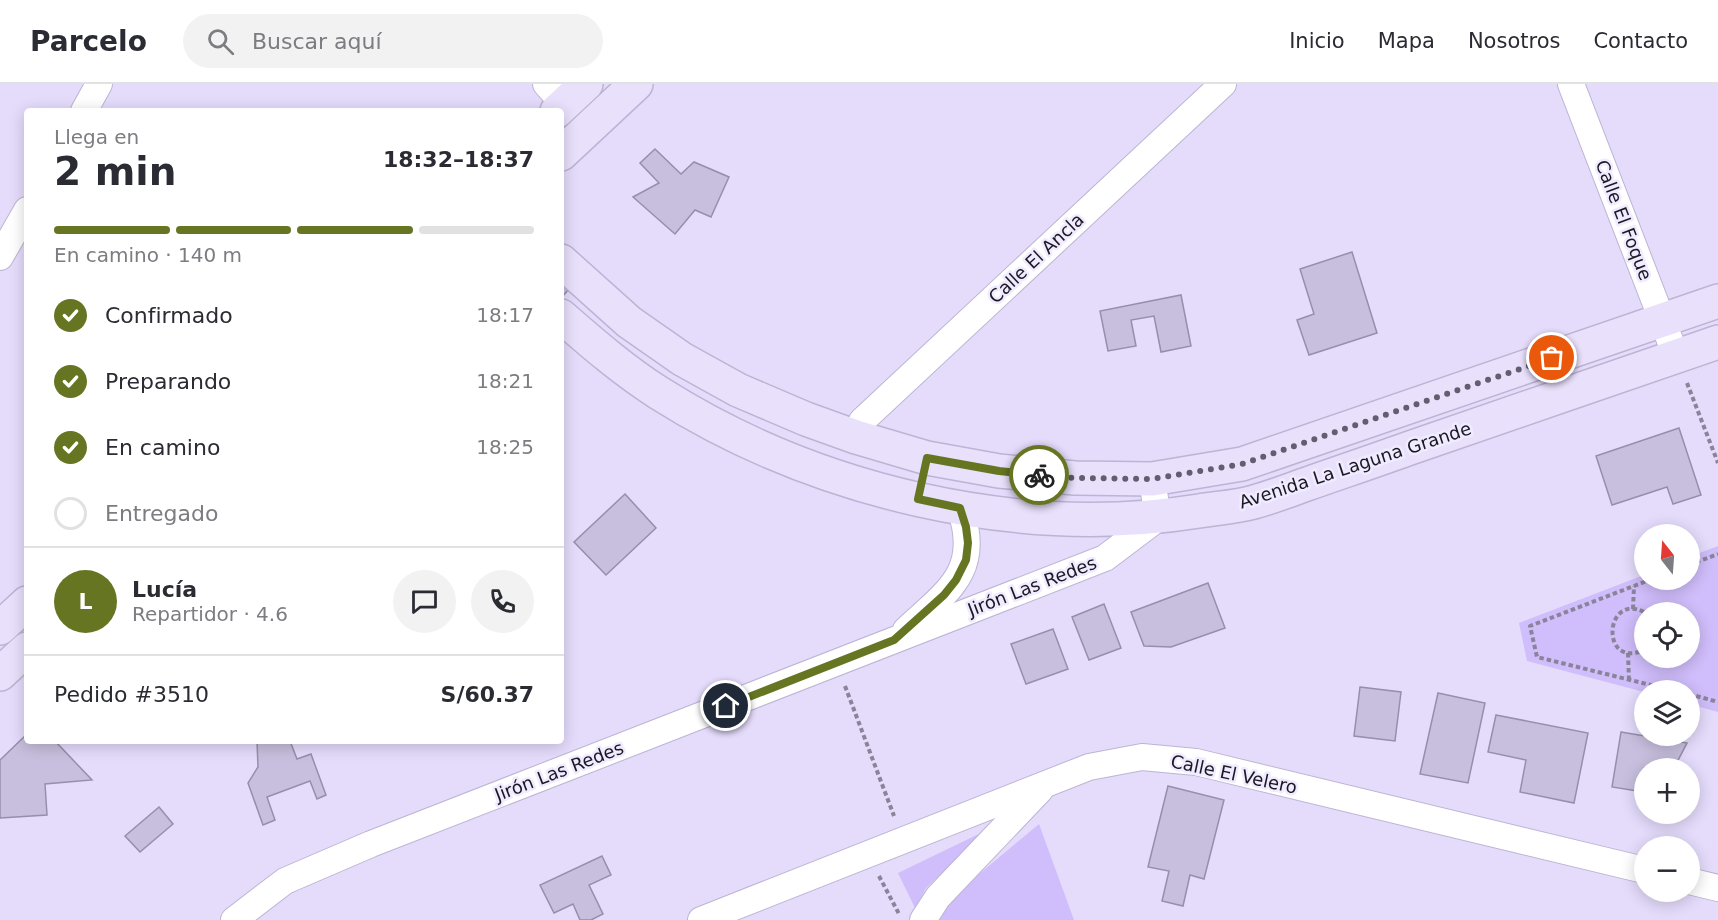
<!DOCTYPE html>
<html lang="es">
<head>
<meta charset="utf-8">
<style>
  :root { --surface:#fff; --page:#f2f2f3; --text:#2b2b33; --muted:#7c7c81; --line:#e1e1e2; --accent:#667521 }
  body { margin:0; font-family:"DejaVu Sans",sans-serif; background:var(--page); color:var(--text); height:100vh; display:flex; flex-direction:column; font-size:22px; white-space:nowrap }
  * { box-sizing:border-box; margin:0 }
  p { font-size:20px; color:var(--muted) }
  .icon { flex:none; width:33px; height:33px; fill:none; stroke:currentColor; stroke-width:2; stroke-linecap:round; stroke-linejoin:round }
  .map { position:relative; flex:1; overflow:hidden }
  .side { position:absolute; left:24px; top:24px; width:540px; height:636px; display:flex; flex-direction:column; background:var(--surface); border-radius:6px; box-shadow:0 3px 15px #0003 }
  .side>* { flex:none }
  .needle { width:39px; rotate:343deg }
  .buttons { position:absolute; left:1634px; top:440px; display:grid; gap:12px }
  .buttons a { display:grid; place-items:center; width:66px; height:66px; border-radius:50%; background:var(--surface); box-shadow:0 3px 15px #0003; font-size:30px }
  .pin { position:absolute; display:grid; place-items:center; width:51px; height:51px; color:#fff; margin:-26px; border:3px solid #fff; border-radius:50%; box-shadow:0 2px 6px #0007 }
  .courier { position:absolute; display:grid; place-items:center; width:60px; height:60px; margin:-30px; border:4px solid #667521; border-radius:50%; background:#fff; color:#222; box-shadow:0 2px 8px #0007 }
  .head em { font-style:normal; font-weight:600 }
  .head div { display:flex; flex-direction:column-reverse }
  .head { display:flex; align-items:center; justify-content:space-between; height:102px; padding:0 30px }
  h1 { font-size:39px; font-weight:600; line-height:45px }
  .bar { display:grid; grid-template-columns:repeat(4,1fr); gap:9px 6px; align-content:center; height:72px; padding:0 30px }
  .bar i { height:8px; border-radius:4px; background:var(--line) }
  .bar .current { background:var(--accent) }
  .bar p { grid-column:span 4 }
  .line { display:flex; align-items:center; gap:15px; padding:0 30px; border-top:2px solid var(--line) }
  .line div { flex:1 }
  .round { display:grid; place-items:center; flex:none; width:63px; height:63px; border-radius:32px; background:var(--page) }
  ol { padding:0 30px; list-style:none }
  li { display:flex; align-items:center; gap:18px; height:66px }
  li p { margin-inline-start:auto }
  li .icon { padding:6px; border-radius:50%; background:var(--accent); color:#fff; stroke-width:4 }
  li:last-child { color:var(--muted) }
  li i { width:33px; height:33px; border:3px solid var(--line); border-radius:50% }
  header { display:flex; align-items:center; gap:36px; box-sizing:border-box; height:84px; padding:0 30px; background:var(--surface); border-bottom:2px solid var(--line) }
  header strong { font-size:28px }
  nav { display:flex; gap:33px; margin-inline-start:auto; font-size:21px }
  .search { width:420px; height:54px; background:var(--page); display:flex; align-items:center; gap:15px; box-sizing:border-box; padding:0 21px; border-radius:33px; color:var(--muted); font-size:22px }
  .map>svg:first-child { display:block }
</style>
</head>
<body>
<header>
<strong>Parcelo</strong>
<div class="search"><svg class="icon" aria-label="search" viewBox="0 0 24 24"><circle cx="10" cy="10" r="6"/><path d="M15 15l6 6"/></svg>Buscar aquí</div>
<nav><a>Inicio</a><a>Mapa</a><a>Nosotros</a><a>Contacto</a></nav>
</header>
<div class="map">
<svg width="1718" height="836" viewBox="0 0 1718 836">
  <rect width="100%" height="100%" fill="#e5dcfc"/>
  <g fill="#d0bdfb" fill-rule="evenodd">
    <path d="M1718 462V628L1689 620V606H1644V608L1527 577 1519 539 1644 491V495H1689V473ZM1644 528H1689V573H1644Z"/>
    <path d="M1039 740 1074 836H935L941 822Z"/>
    <path d="M989 745 926 804 915 824 898 789Z"/>
  </g>
  <g fill="#c8bfde" stroke="#978eac" stroke-width="1.5">
    <path d="M655 65 681 90 694 78 729 93 711 133 695 126 675 150 633 113 659 99 640 79Z"/>
    <path d="M1352 168 1377 249 1309 271 1297 236 1314 230 1300 185Z"/>
    <path d="M561 198 569 205 561 214Z"/>
    <path d="M1181 211 1191 262 1161 268 1154 232 1131 236 1136 262 1108 267 1100 227Z"/>
    <path d="M1679 344 1701 411 1673 420 1667 403 1612 421 1596 372Z"/>
    <path d="M625 410 656 444 606 491 574 458Z"/>
    <path d="M1208 499 1225 544 1171 563 1144 562 1131 528Z"/>
    <path d="M1104 520 1121 564 1089 576 1072 533Z"/>
    <path d="M1053 545 1068 585 1026 600 1011 560Z"/>
    <path d="M1360 603 1401 608 1395 657 1354 652Z"/>
    <path d="M1438 609 1485 619 1468 699 1420 690Z"/>
    <path d="M1496 631 1588 649 1574 719 1520 708 1526 676 1488 668Z"/>
    <path d="M1621 648 1687 659 1674 684H1644V708L1612 703Z"/>
    <path d="M27 650V657H55L92 696 45 700 47 731 0 734V676Z"/>
    <path d="M257 657H290L297 675 311 670 326 711 317 715 310 697 267 713 275 736 263 741 248 699 258 683Z"/>
    <path d="M1168 702 1224 716 1204 795 1190 791 1183 822 1162 817 1169 787 1148 783Z"/>
    <path d="M159 723 173 740 140 768 125 752Z"/>
    <path d="M602 772 611 791 589 801 603 830 591 836H580L573 820 554 829 540 801Z"/>
  </g>
  <g fill="none" stroke-linecap="round" stroke-linejoin="round">
    <defs>
      <g id="street">
        <path d="M546 0 564 20"/>
        <path d="M1571 0 1676 272"/>
        <path d="M84 27 99 0"/>
        <path d="M0 173 27 126"/>
        <path d="M856 353 862 337 1223 0"/>
        <path d="M906 546C948 507 982 487 960 424"/>
        <path d="M1689 797 1718 804"/>
        <path d="M234 836 285 797 371 760 1105 474 1158 434 1152 395"/>
        <path d="M701 836 1089 683 1142 673 1196 678 1644 786"/>
        <path d="M923 836 938 813 1040 706"/>
      </g>
      <g id="secondary">
        <path d="M557 27 586 0"/>
        <path d="M561 70 636 0"/>
        <path d="M561 177 629 238 682 275 738 306 806 335 856 353 927 374 999 387 1075 394 1152 395 1242 380 1718 217"/>
        <path d="M561 232C592 259 623 286 659 309 814 407 1017 456 1199 427 1217 424 1237 423 1254 418 1272 413 1290 406 1307 400 1341 388 1374 377 1407 365 1511 329 1614 294 1718 258"/>
        <path d="M0 544 27 519"/>
        <path d="M0 590 27 565"/>
      </g>
    </defs>
    <use href="#street" stroke="#bdb4d4" stroke-width="28"/>
    <use href="#secondary" stroke="#bdb4d4" stroke-width="36"/>
    <g stroke="#8a849a" stroke-width="4" stroke-dasharray="4.5 3" stroke-linecap="butt">
      <path d="M1687 299 1718 379"/>
      <path d="M1689 481 1718 470"/>
      <path d="M1652 495 1530 542 1537 573 1671 606"/>
      <path d="M1633 525 1634 502"/>
      <path d="M1644 528C1604 508 1600 586 1644 566"/>
      <path d="M1628 569 1629 596"/>
      <path d="M845 602 894 732"/>
      <path d="M1689 610 1718 618"/>
      <path d="M879 792 899 830"/>
    </g>
    <use href="#street" stroke="#fff" stroke-width="26"/>
    <use href="#secondary" stroke="#e9e0fc" stroke-width="33"/>
  </g>
  <g fill="none" stroke-linecap="round" stroke-linejoin="round">
    <path stroke="#625d6f" stroke-width="6" stroke-dasharray="0 10.8" d="M1039 391 1075 394 1152 395 1242 380 1552 274"/>
    <path stroke="#667521" stroke-width="8" d="M726 622 894 556 944 511 956 496 966 476 968 459 966 443 960 424 918 415 927 374 999 387 1039 391"/>
  </g>
  <g text-anchor="middle" dominant-baseline="central" stroke-width="5" stroke-linejoin="round" paint-order="stroke">
    <g font-size="18" fill="#1b1823" stroke="#f1ebff">
      <text transform="translate(1624 136) rotate(69)">Calle El Foque</text>
      <text transform="translate(1036 174) rotate(-43)">Calle El Ancla</text>
      <text transform="translate(1355 381) rotate(-18)">Avenida La Laguna Grande</text>
      <text transform="translate(1032 502) rotate(-21)">Jirón Las Redes</text>
      <text transform="translate(559 687) rotate(-21)">Jirón Las Redes</text>
      <text transform="translate(1234 690) rotate(12)">Calle El Velero</text>
    </g>
  </g>
</svg>
<div class="buttons">
<a><svg class="needle" viewBox="-14 -14 28 28"><path d="M0-13l5 13h-10z" fill="#e53935"/><path d="M0 13l5-13h-10z" fill="#7c7c81"/></svg></a>
<a><svg class="icon" aria-label="locate" viewBox="0 0 24 24"><circle cx="12" cy="12" r="6"/><path d="M12 2v4M12 18v4M2 12h4M18 12h4"/></svg></a>
<a><svg class="icon" aria-label="layers" viewBox="0 0 24 24"><path d="M12 4l9 5-9 5-9-5zM3 14l9 5 9-5"/></svg></a>
<a>+</a>
<a>−</a>
</div>
<div class="pin" style="left:1552px;top:274px;background:#ea580c"><svg class="icon" aria-label="bag" viewBox="0 0 24 24"><path d="M5 8h14l-1 12H6zM9 8a3 3 0 0 1 6 0"/></svg></div>
<div class="pin" style="left:726px;top:622px;background:#1f2937"><svg class="icon" aria-label="home" viewBox="0 0 24 24"><path d="M3 11l9-7 9 7M6 9v11h12V9"/></svg></div>
<div class="courier" style="left:1039px;top:391px"><svg class="icon" aria-label="bike" viewBox="0 0 24 24"><circle cx="6" cy="16" r="4"/><circle cx="18" cy="16" r="4"/><path d="M6 16l4-8h5l3 8M10 8l3 8H6M13 5h3"/></svg></div>
<section class="side">
<div class="head"><div><h1>2 min</h1><p>Llega en</p></div><em>18:32–18:37</em></div>
<div class="bar"><i class="current"></i><i class="current"></i><i class="current"></i><i></i><p>En camino · 140 m</p></div>
<ol>
<li><svg class="icon" aria-label="check" viewBox="0 0 24 24"><path d="M5 12l5 5 9-10"/></svg>Confirmado<p>18:17</p></li>
<li><svg class="icon" aria-label="check" viewBox="0 0 24 24"><path d="M5 12l5 5 9-10"/></svg>Preparando<p>18:21</p></li>
<li><svg class="icon" aria-label="check" viewBox="0 0 24 24"><path d="M5 12l5 5 9-10"/></svg>En camino<p>18:25</p></li>
<li><i></i>Entregado</li>
</ol>
<div class="line" style="height:108px"><b class="round" style="background:var(--accent);color:#fff">L</b><div><b>Lucía</b><p>Repartidor · 4.6</p></div><a class="round"><svg class="icon" aria-label="chat" viewBox="0 0 24 24"><path d="M4 5h16v11H9l-5 4z"/></svg></a><a class="round"><svg class="icon" aria-label="phone" viewBox="0 0 24 24"><path d="M5 4h4l2 5-3 2q2 4 5 5l2-3 5 2v4C11 20 4 13 5 4z"/></svg></a></div>
<div class="line" style="height:78px"><div>Pedido #3510</div><b>S/60.37</b></div>
</section>
</div>
</body>
</html>
